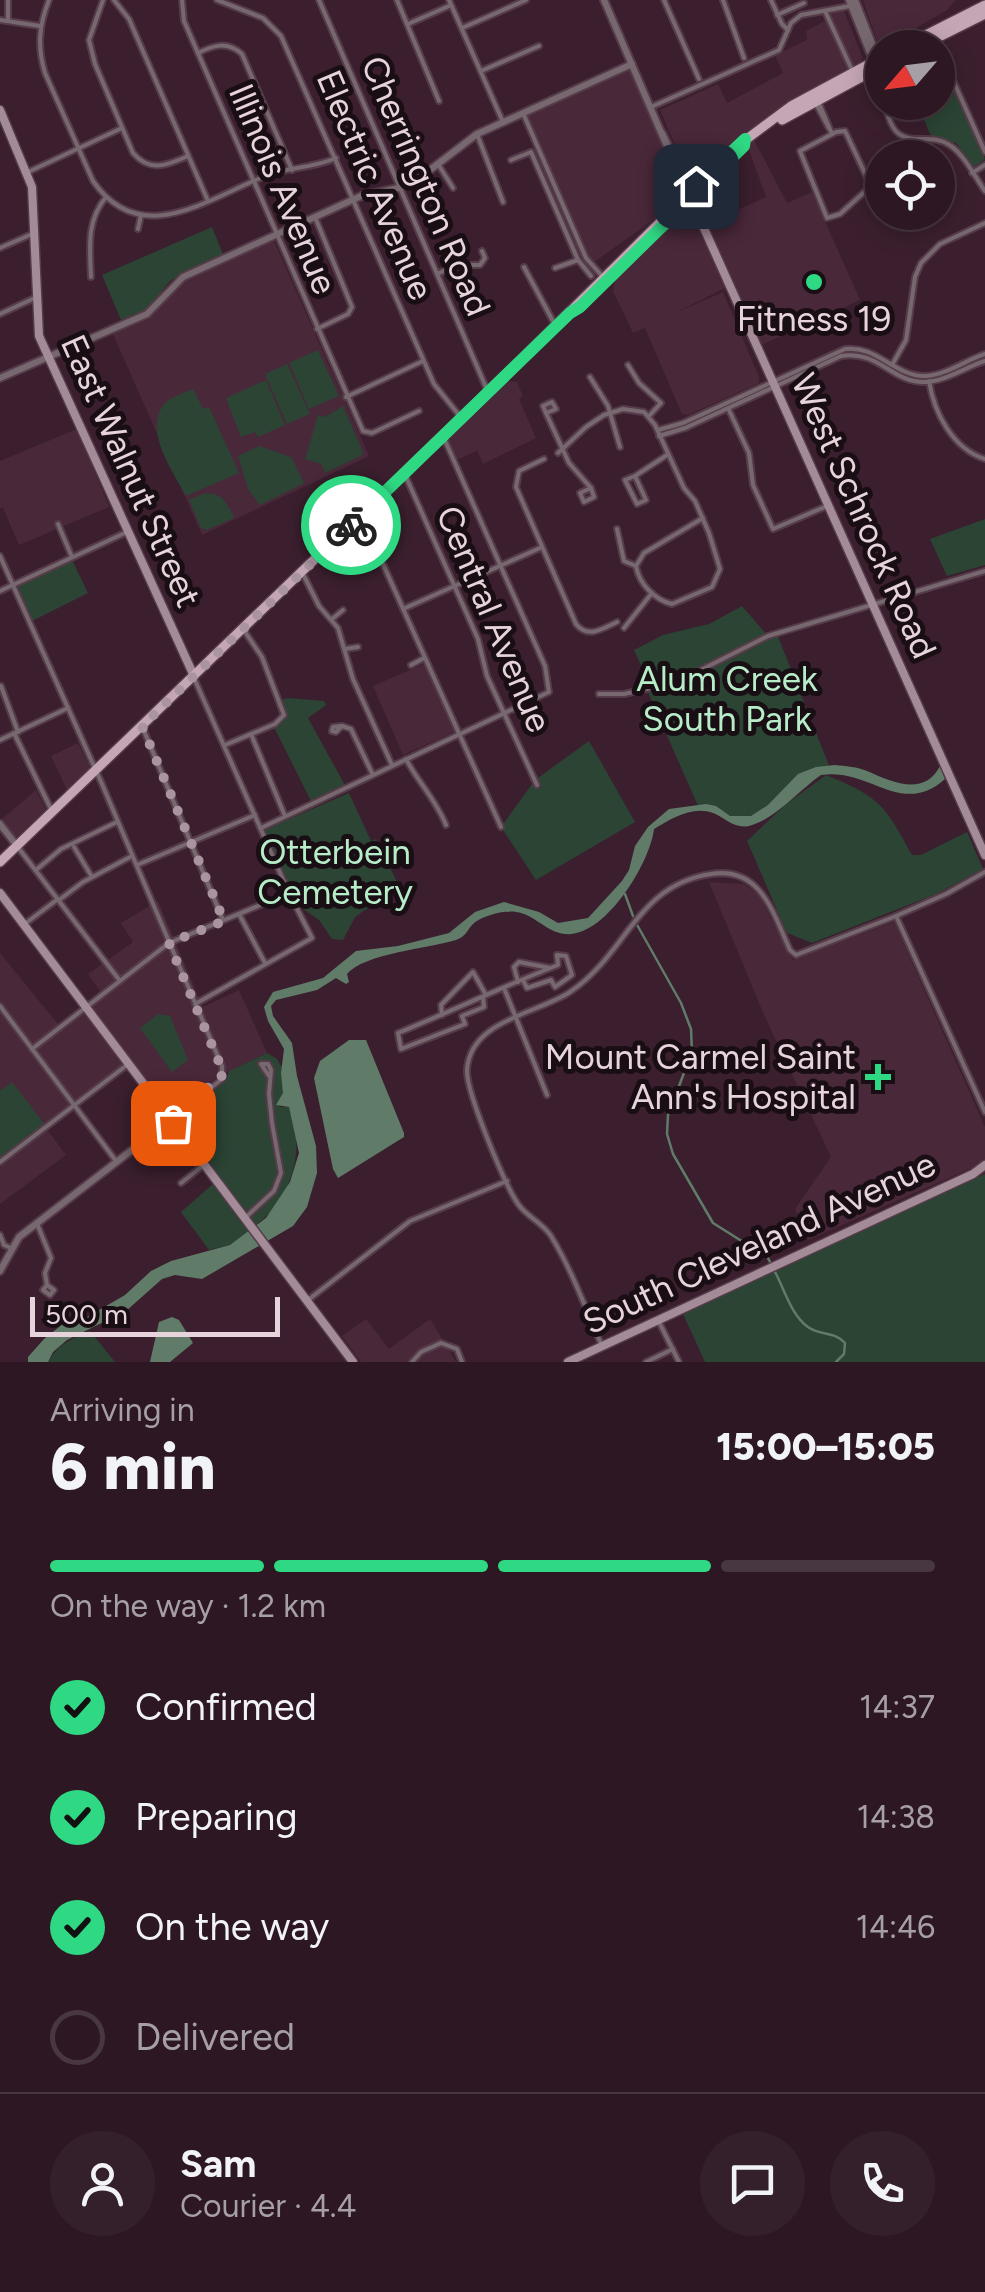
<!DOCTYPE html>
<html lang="en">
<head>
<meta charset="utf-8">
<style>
  :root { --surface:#2c1722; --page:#34202a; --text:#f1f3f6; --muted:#a69fa5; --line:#483640; --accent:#2fd883 }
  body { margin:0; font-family:Figtree,sans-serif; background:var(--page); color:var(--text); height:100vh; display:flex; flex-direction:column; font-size:38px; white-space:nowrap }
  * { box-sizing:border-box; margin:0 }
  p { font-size:32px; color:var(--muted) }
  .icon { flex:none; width:55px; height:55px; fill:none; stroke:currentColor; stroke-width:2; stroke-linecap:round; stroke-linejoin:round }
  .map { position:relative; height:1362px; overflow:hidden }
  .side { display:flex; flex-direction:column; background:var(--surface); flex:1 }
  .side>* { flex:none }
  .needle { width:65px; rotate:242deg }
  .controls { position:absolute; left:865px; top:30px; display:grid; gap:20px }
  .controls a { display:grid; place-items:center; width:90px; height:90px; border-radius:50%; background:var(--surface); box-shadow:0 5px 25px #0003,0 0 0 2px var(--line); font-size:50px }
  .scale { position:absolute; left:30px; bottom:25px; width:250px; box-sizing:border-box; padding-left:10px; border:5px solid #e6d3dc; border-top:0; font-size:28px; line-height:35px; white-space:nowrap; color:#e6d3dc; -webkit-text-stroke:8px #1a0e15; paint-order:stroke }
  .pin { position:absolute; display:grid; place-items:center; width:85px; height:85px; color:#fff; margin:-42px; border-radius:20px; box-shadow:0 5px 15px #0006 }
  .courier { position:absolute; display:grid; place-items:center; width:100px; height:100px; margin:-50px; border:8px solid #2fd883; border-radius:50%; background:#fff; color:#222; box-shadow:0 2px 12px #0007 }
  .head em { font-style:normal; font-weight:800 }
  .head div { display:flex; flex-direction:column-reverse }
  .head { display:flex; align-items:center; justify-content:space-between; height:170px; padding:0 50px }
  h1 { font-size:65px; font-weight:800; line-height:75px }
  .bar { display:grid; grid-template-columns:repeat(4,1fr); gap:15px 10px; align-content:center; height:120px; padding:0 50px }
  .bar i { height:12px; border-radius:8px; background:var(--line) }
  .bar .on { background:var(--accent) }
  .bar p { grid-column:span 4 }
  .line { display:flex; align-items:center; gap:25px; padding:0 50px; border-top:2px solid var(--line) }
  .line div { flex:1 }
  .round { display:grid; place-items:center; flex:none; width:105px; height:105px; border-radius:52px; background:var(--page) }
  ol { padding:0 50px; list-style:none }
  li { display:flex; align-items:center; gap:30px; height:110px }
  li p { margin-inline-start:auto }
  li .icon { padding:10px; border-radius:50%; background:var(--accent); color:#111; stroke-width:4 }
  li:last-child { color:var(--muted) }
  li i { width:55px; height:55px; border:5px solid var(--line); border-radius:50% }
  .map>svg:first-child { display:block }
</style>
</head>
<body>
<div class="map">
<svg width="985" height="1362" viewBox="0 0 985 1362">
  <rect width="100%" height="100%" fill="#3b1f2e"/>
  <g fill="#49283a">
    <path d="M863 0H956L947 10 887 45 877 41Z"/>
    <path d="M844 11 863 58 859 63 762 121 696 180 689 178 660 110 718 84 727 103 783 73 775 55 807 40 806 31 825 21 822 14Z"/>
    <path d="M632 64 703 226 766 197 745 139 751 134 787 203 812 192 860 300 757 347 729 286 675 313 723 292 759 377V383L688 415 682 414 645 328 633 333 613 291 619 262 680 201 587 267 519 115Z"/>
    <path d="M271 241 275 243 369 456 202 535 112 332 151 314 189 278Z"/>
    <path d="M509 381 517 382 523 396 519 399 536 438 483 464 477 451 454 461 445 441Z"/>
    <path d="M77 429 109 507 19 545 3 508H0V461Z"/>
    <path d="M424 664 454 732 403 755 373 686Z"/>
    <path d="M78 743 90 768 67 790 51 756Z"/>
    <path d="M36 790 46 810 15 839 1 820Z"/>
    <path d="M709 882 744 884 759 895 793 960 894 922 985 1127V1162L808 1240 795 1209 831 1157 764 1015Z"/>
    <path d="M158 901 203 1007 239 990 267 1053 217 1077 170 1116 130 1064 46 1128 66 1155 0 1204V953L62 1029 104 997 88 974 133 942 121 923Z"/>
    <path d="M366 1319 389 1349 430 1319 456 1362H361L342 1336Z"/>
  </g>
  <g fill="#2b4434">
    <path d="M938 54 985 159 974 167 956 143 931 136 917 103 938 102Z"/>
    <path d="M212 227 223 254 171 280 147 309 121 320 102 275Z"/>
    <path d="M318 350 339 396 309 409 289 363Z"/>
    <path d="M287 364 310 414 287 424 265 374Z"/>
    <path d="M266 380 285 425 258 437 255 432 241 437 226 398Z"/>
    <path d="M193 389 203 409 209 407 239 473 186 496C174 473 143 431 164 404 170 397 184 393 193 389Z"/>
    <path d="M343 406 363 452 361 456 325 473 321 464 305 459 318 415 325 417Z"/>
    <path d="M259 446 291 457 304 483 260 505 248 489 238 456Z"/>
    <path d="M202 494C221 491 227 502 234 518L207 530 201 528 189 500Z"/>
    <path d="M985 519V565L947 576 930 539Z"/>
    <path d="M72 560 88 593 32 621 18 586Z"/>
    <path d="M742 606 768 636 777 634 830 768C810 781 757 825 735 821 722 819 718 810 699 808L647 690 652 689 634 650 663 635 709 624Z"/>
    <path d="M287 698 324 701 326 705 308 718 347 789 313 805 273 725 284 715 279 701Z"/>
    <path d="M589 741 635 822 536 880 501 827 535 780Z"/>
    <path d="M826 775C880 797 885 805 912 855H921L967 832 983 869 936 894 812 943 787 933 747 841 785 805Z"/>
    <path d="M349 793 371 841 376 839 399 886 355 917 343 940 332 939 319 920 296 904 264 830Z"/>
    <path d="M158 1014 170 1016 188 1060 172 1072 140 1028Z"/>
    <path d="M267 1053 277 1059 290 1082 279 1107H289C306 1149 293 1197 256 1225L185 1133 208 1115 199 1103 226 1080 229 1071Z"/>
    <path d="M12 1082 46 1126 0 1161V1091Z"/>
    <path d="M985 1174V1362H705L683 1314Z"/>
    <path d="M213 1184 250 1232 230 1245 209 1250 181 1212Z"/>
    <path d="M90 1331 115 1362H48C58 1344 72 1338 90 1331Z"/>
  </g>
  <g fill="#607c69">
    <path d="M835 765C845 766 858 767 867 771 892 782 924 797 940 766L945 779C902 818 869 767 821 775 799 790 776 819 749 826 734 829 726 818 713 813 693 805 670 819 654 829 650 863 605 938 565 934 546 932 534 914 516 912 504 910 481 916 472 925 466 932 466 936 456 940 429 948 363 954 347 974L349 982 346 984 336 978 317 990 276 1000 271 1006 273 1016 292 1043 297 1076 316 1146 317 1173 307 1207 293 1226 202 1279 175 1275 162 1279 126 1311 67 1340 53 1352 48 1362H28V1357L44 1339 64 1323 87 1317 125 1295 151 1271 171 1261 230 1245 266 1218 290 1182 299 1153 289 1107 276 1105 283 1093 281 1073 284 1049 268 1021 264 1007 273 992 323 978 356 951 398 946 449 933 475 912 504 902 539 912 558 923 588 918 622 881 629 870 635 846 648 827 669 809 706 804 716 806 730 816H751L768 805 798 774 816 767Z"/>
    <path d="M349 1040H366L404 1133V1137L338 1178 333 1169 314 1078 320 1061Z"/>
    <path d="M172 1317 179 1320 193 1343 170 1362H150L159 1322Z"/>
  </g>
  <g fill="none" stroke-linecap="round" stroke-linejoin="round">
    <g stroke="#607c69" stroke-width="2.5">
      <path d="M625 894 633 916"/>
      <path d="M636 923 681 1003 691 1029 692 1052 668 1115 667 1134 673 1154 713 1223 740 1240 764 1250 770 1262"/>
      <path d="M774 1270C784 1288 791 1315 808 1327 820 1336 835 1331 845 1343L844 1354 836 1362"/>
    </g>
    <defs>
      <g id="minor">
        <path d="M49 0C39 25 37 47 45 73L93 181C141 251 210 197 268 175 290 167 314 168 336 158"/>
        <path d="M103 0 89 40 95 64 133 153C150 173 168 165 188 156"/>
        <path d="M114 0 129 19 208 201"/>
        <path d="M182 0 184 21 363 431 372 433 419 411"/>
        <path d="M217 0 263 18 281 36 434 384 459 415"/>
        <path d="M319 0 488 392"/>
        <path d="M397 0 439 101"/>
        <path d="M449 0 503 122"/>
        <path d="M664 0 699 79"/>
        <path d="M723 0 744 58"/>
        <path d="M771 0 782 24 788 30"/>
        <path d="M825 11 852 70"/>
        <path d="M777 15 804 3"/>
        <path d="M0 20 40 26"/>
        <path d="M8 21V0"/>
        <path d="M408 24 449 6"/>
        <path d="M462 28 526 0"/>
        <path d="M936 42 985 152"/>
        <path d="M198 53C214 45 227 41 242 54L292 170"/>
        <path d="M876 69 882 78"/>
        <path d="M481 71 539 46"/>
        <path d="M818 101 832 134"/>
        <path d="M815 102 829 128"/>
        <path d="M885 102C894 160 926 127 951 146 965 156 975 177 985 191"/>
        <path d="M651 107 779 50 791 23 801 15 850 6"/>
        <path d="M523 113 586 258 603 277"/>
        <path d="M477 134 503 202"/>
        <path d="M924 158H933"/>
        <path d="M511 160 531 152 578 260 591 276"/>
        <path d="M438 164 453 188"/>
        <path d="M938 167 943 179 938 183"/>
        <path d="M28 172 122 128"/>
        <path d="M972 173 985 165"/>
        <path d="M870 184 845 131 836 132 800 151 827 218 840 214 882 176"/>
        <path d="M868 188 874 195 881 192 882 186 878 180"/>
        <path d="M315 217 352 307 348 314 317 329"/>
        <path d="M138 229 141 215"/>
        <path d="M0 248 32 234"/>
        <path d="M524 267 554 323"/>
        <path d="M555 268 578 260"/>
        <path d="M437 274 457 265H480L485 258 482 251"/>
        <path d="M91 277C90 248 86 221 106 197"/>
        <path d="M0 314 37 297"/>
        <path d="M628 365 639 383 661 403 649 416"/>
        <path d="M892 365 906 340 915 277 921 263 940 244 985 223"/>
        <path d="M590 377 608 406 620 447"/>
        <path d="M929 381C934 413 953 449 985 459"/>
        <path d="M346 397 423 361"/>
        <path d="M552 402 556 409 546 413 543 406Z"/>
        <path d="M728 408 749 453 753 485 773 529 827 506"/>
        <path d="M546 413 569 463 591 488"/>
        <path d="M658 430 683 423 845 349C877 345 895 377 926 376 946 375 966 360 985 354"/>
        <path d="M659 436 685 428 841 356C879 350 891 382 924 382 944 382 966 367 985 361"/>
        <path d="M558 453 586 427 604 415 623 409 644 412 655 425 684 488 695 501 709 533 720 569 712 587 672 604C655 600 639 584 636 566"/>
        <path d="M544 459 519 471 516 487 576 624C588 639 602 629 617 622"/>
        <path d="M635 476 646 500 637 504 625 480Z"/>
        <path d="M635 476 667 455"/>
        <path d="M406 477 478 639 487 676 537 785"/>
        <path d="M591 488 594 497 584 502 580 493Z"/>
        <path d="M325 508 341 534"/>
        <path d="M361 515 501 827"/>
        <path d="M58 524 72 557"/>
        <path d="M617 529 624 561 636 566"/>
        <path d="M0 556 102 784 222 1066V1079L171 1120"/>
        <path d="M636 566 644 553 703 518"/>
        <path d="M302 572 319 606 338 628 353 679 392 765"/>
        <path d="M0 591 127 532"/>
        <path d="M403 609 540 548"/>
        <path d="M332 619 343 610"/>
        <path d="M624 628 652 593"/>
        <path d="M345 649 358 647"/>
        <path d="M411 665 424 658"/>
        <path d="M194 678 289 893 312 938 195 1004"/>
        <path d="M1 686 18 732"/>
        <path d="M599 694H624L677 682 768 636 985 571"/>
        <path d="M142 726 223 920"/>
        <path d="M342 726 333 727 332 731 336 732 342 726 351 729 373 775"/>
        <path d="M14 733 52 811"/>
        <path d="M251 734 285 816"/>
        <path d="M0 740 68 708"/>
        <path d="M225 745 275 724 284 715 262 657 245 632"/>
        <path d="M406 759C418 782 436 800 446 825"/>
        <path d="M261 828 549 692 545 666 443 436"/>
        <path d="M17 846 120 981"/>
        <path d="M74 847 92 877"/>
        <path d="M137 865 255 815"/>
        <path d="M36 870 61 849 117 822"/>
        <path d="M59 900 83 882 132 856"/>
        <path d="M239 914 265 963"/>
        <path d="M896 916 985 1112"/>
        <path d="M26 923 58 899"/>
        <path d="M518 982 514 967 519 962 550 968"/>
        <path d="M504 988 547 1095"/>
        <path d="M483 997 484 1007 462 1016 465 1024 401 1049 398 1033C452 1011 504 986 558 965L557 955 566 956 572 975 555 987 551 980 527 988 523 980"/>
        <path d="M0 1006 116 1161"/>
        <path d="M442 1015 441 1005 473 972 486 995"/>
        <path d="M32 1049 169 943 289 893"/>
        <path d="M0 1162 127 1065"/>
        <path d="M181 1183 205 1164"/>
        <path d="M245 1218 274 1191 281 1173 272 1123 269 1094 271 1070 268 1064H261L269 1076"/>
        <path d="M38 1226 51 1258 45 1273 47 1285 43 1290 50 1295 54 1290 47 1285"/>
        <path d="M0 1235 4 1245 11 1248"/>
        <path d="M308 1300 410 1221 507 1181"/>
        <path d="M658 1320 679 1362"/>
        <path d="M602 1346C586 1310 572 1270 551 1236 543 1223 527 1217 518 1204 505 1185 466 1092 467 1070 470 1020 537 1014 570 992 628 953 636 885 711 874 761 866 773 913 790 950L796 955 896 916 946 894 985 872"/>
        <path d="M412 1362 421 1352 441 1343 457 1349 462 1362"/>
        <path d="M646 1362 673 1349"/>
      </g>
      <g id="tertiary">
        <path d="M604 0 688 195"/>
        <path d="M849 0 874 63"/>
        <path d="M855 0 879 61"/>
        <path d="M662 133 688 186V194"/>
        <path d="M0 378 147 314 183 277 361 196 399 188 422 176 477 134 632 64"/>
        <path d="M0 824 17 846"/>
        <path d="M0 1271 19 1237 171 1120"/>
      </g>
      <g id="secondary">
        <path d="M0 110 32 187 39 336 194 676"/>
        <path d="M690 197 985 855"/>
        <path d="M0 893 353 1362"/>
        <path d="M568 1362 973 1174 985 1165"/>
      </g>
      <g id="primary">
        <path d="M900 48 985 5"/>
        <path d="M917 48 985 14"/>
        <path d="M782 120 882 66"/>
        <path d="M663 227 695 196"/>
        <path d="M0 862 506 375 736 147 791 106 882 57"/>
      </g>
    </defs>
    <use href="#minor" stroke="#563c4a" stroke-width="8"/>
    <use href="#tertiary" stroke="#563c4a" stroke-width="10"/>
    <use href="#secondary" stroke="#563c4a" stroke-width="11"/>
    <use href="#primary" stroke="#563c4a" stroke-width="12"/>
    <use href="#minor" stroke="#77686f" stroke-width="4"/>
    <use href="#tertiary" stroke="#77686f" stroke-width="6"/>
    <use href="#secondary" stroke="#a38b97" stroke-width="8"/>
    <use href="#primary" stroke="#c5a6b5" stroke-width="9"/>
  </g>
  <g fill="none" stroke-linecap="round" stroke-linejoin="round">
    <path stroke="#aa949f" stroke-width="10" stroke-dasharray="0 18" d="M173 1123 170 1120 224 1074 169 943 224 921 142 726 351 525"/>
    <path stroke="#2fd883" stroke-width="12" d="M351 525 570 313 580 307 744 146 745 139 696 186"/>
  </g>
  <g fill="#2fd883" stroke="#1a0e15" stroke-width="4">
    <circle cx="814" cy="282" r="10"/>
    <path d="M873 1062h10v10h10v10h-10v10h-10v-10h-10v-10h10z"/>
  </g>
  <g text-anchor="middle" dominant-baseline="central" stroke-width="10" stroke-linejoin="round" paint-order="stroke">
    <g font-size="35" fill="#e6d3dc" stroke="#1a0e15">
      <text transform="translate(375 185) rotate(67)">Electric Avenue</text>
      <text transform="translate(426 186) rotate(67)">Cherrington Road</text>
      <text transform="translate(283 189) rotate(67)">Illinois Avenue</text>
      <text transform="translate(131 471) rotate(66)">East Walnut Street</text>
      <text transform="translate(864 516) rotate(66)">West Schrock Road</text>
      <text transform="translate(494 619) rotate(67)">Central Avenue</text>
      <text transform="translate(759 1243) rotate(-25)">South Cleveland Avenue</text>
    </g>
    <g font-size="35" fill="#e6d3dc" stroke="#1a0e15">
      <text x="814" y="319">Fitness 19</text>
      <text x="856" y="1057" text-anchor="end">Mount Carmel Saint<tspan x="856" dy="40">Ann's Hospital</tspan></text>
    </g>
    <g font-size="35" fill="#b7ecc8" stroke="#1a0e15">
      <text x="727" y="679">Alum Creek<tspan x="727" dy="40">South Park</tspan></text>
      <text x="335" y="852">Otterbein<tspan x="335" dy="40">Cemetery</tspan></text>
    </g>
  </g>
</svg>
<div class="controls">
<a><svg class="needle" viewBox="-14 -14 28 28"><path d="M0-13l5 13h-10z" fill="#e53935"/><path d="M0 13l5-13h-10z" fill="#a69fa5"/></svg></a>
<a><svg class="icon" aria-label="locate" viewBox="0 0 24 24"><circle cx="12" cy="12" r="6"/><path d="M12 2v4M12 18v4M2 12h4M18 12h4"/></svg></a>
</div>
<div class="scale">500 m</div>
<div class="pin" style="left:173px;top:1123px;background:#ea580c"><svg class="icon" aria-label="bag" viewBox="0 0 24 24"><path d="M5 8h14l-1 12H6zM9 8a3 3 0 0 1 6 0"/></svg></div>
<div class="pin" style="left:696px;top:186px;background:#1f2937"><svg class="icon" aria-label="home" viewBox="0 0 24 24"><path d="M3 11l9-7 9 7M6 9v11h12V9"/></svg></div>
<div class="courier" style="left:351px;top:525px"><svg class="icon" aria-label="bike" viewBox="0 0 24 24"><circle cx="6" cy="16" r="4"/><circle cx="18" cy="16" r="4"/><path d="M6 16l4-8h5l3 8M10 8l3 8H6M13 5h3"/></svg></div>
</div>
<section class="side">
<div class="head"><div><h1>6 min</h1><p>Arriving in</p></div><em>15:00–15:05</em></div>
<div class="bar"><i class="on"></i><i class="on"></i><i class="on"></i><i></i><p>On the way · 1.2 km</p></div>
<ol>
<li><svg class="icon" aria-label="check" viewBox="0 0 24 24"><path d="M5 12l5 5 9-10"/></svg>Confirmed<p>14:37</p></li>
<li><svg class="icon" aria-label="check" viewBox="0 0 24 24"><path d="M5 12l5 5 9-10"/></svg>Preparing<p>14:38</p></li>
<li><svg class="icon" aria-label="check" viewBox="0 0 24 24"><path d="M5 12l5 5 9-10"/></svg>On the way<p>14:46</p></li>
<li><i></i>Delivered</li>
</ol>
<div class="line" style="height:180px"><a class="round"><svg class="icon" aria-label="person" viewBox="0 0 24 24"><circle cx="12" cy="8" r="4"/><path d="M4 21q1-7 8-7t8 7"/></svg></a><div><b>Sam</b><p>Courier · 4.4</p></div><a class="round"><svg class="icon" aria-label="chat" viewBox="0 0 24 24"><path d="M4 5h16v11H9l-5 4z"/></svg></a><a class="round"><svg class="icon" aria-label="phone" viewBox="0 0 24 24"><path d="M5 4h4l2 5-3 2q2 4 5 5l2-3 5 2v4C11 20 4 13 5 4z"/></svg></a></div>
</section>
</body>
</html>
